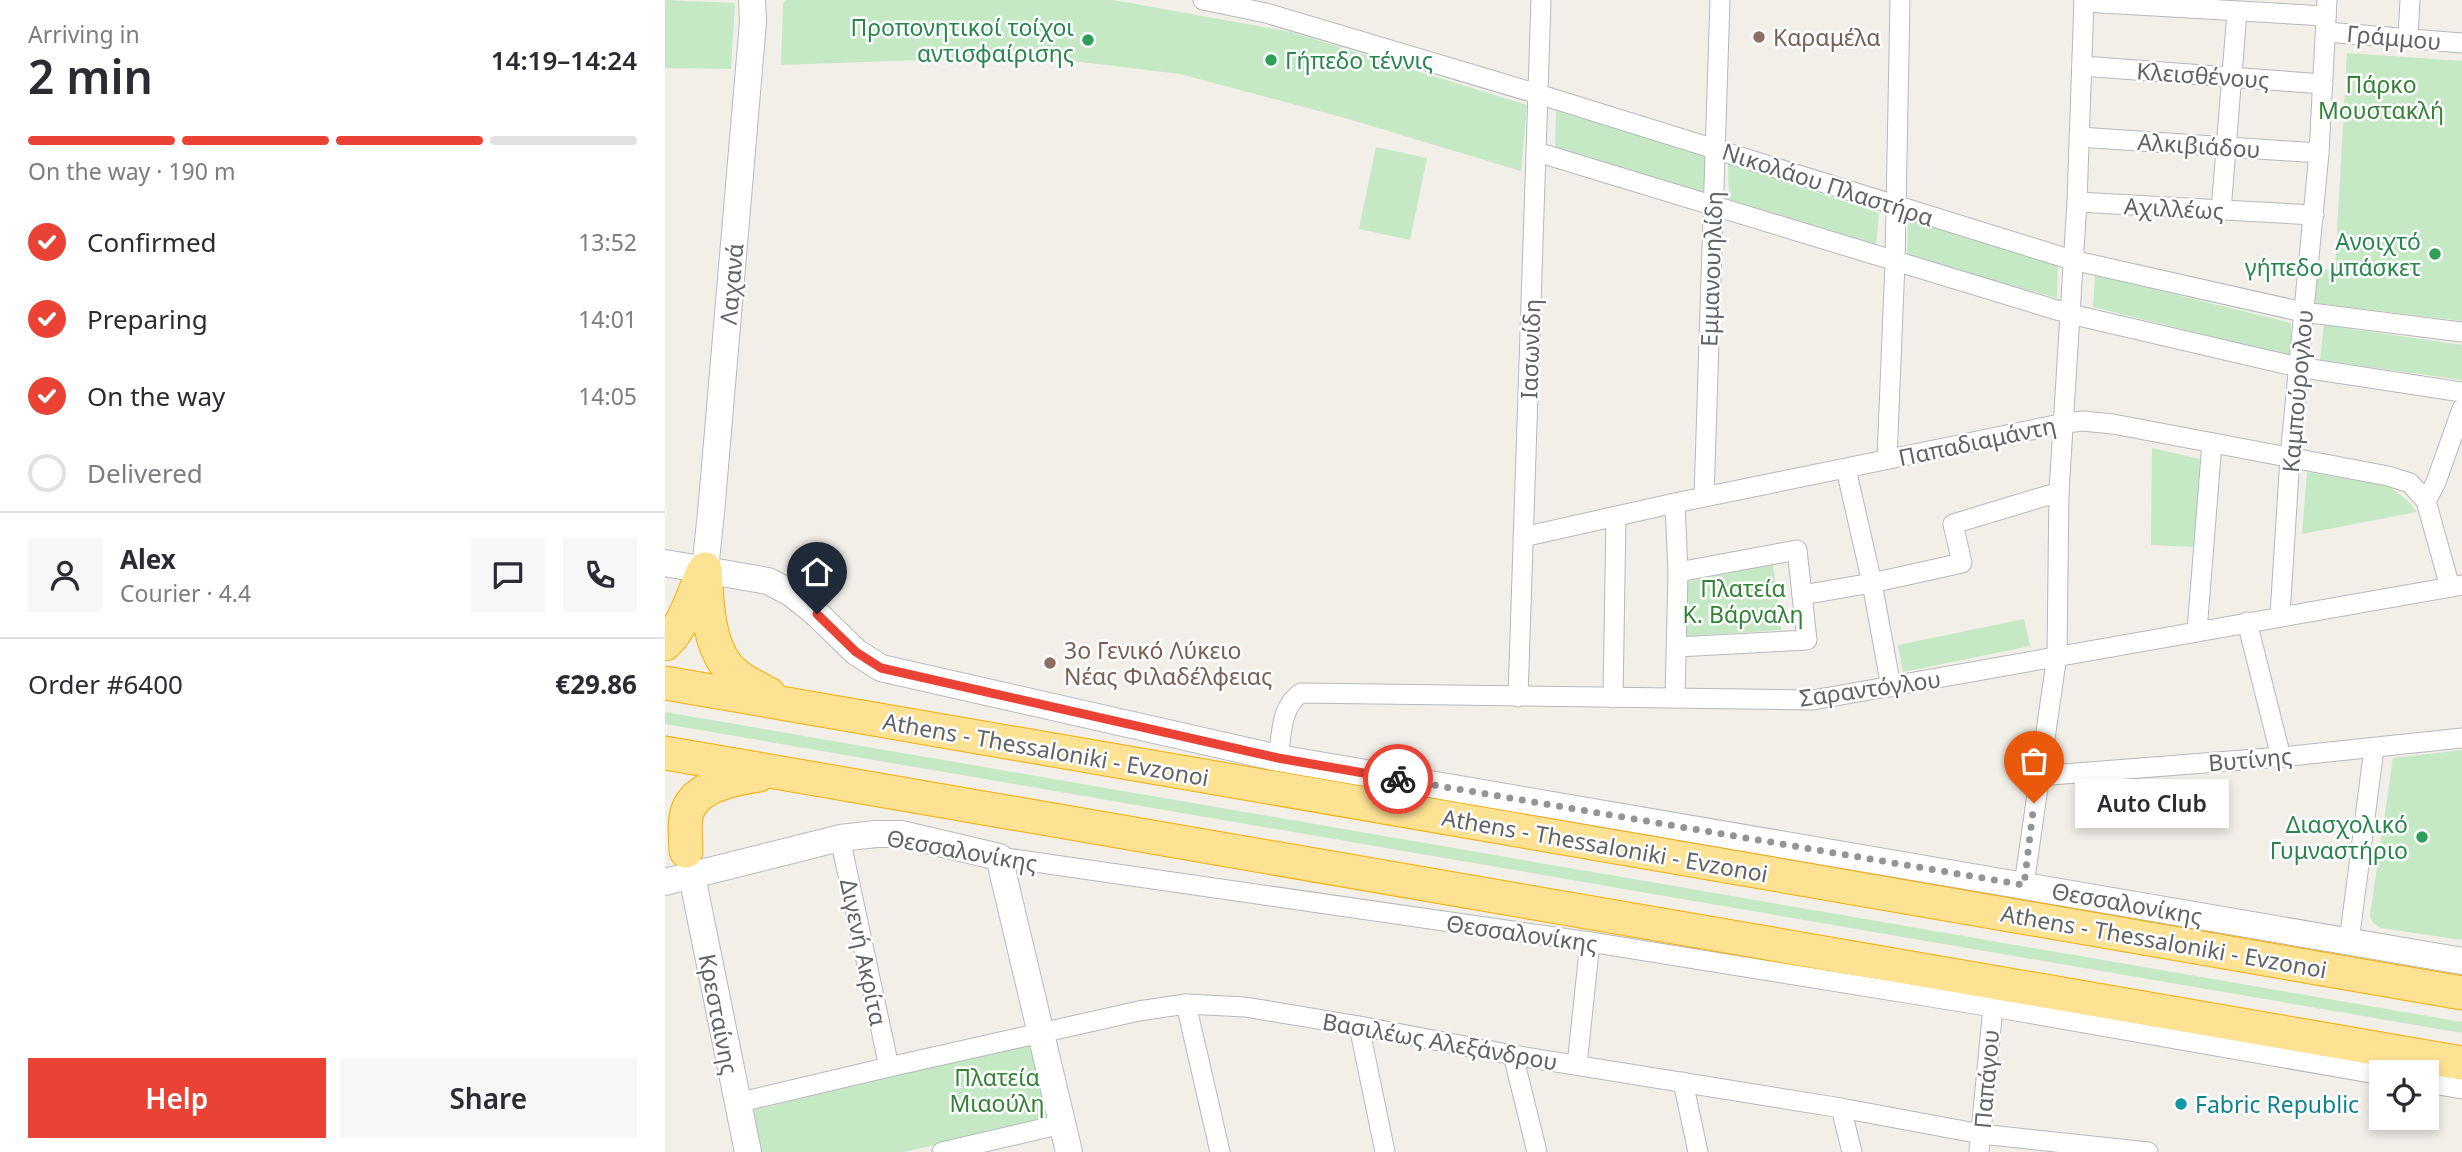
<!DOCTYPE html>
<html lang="en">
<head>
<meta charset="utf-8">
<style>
  :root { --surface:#fff; --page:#f7f7f7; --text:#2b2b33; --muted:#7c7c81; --line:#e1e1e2; --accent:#ea4335 }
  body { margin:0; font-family:"Noto Sans",sans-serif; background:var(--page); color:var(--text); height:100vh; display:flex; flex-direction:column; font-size:26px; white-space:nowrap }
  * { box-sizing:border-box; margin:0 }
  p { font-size:23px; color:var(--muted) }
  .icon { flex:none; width:38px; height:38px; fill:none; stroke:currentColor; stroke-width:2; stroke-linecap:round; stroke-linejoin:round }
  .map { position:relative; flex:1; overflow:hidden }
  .sheet { display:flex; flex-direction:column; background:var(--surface); width:665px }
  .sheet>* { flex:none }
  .tools { position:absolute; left:1704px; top:1060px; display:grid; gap:14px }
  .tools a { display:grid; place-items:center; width:70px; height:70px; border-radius:0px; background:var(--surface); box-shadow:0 4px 10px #0003; font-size:35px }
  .pin { position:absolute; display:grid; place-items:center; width:60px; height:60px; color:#fff; margin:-72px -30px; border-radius:50% 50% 50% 0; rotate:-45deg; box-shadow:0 0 7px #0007 }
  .pin .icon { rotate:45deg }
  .courier { position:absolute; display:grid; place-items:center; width:70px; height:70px; margin:-35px; border:5px solid #ea4335; border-radius:50%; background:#fff; color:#222; box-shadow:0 2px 9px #0007 }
  .bubble { position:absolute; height:49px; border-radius:0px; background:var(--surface); box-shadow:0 4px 10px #0003; font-size:23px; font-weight:600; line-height:49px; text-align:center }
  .summary em { font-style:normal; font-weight:600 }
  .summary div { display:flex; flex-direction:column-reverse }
  .summary { display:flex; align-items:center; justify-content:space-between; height:119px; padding:0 28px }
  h1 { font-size:46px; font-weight:600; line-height:52px }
  .bar { display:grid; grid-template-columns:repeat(4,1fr); gap:10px 7px; align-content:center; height:84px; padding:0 28px }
  .bar i { height:9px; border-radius:5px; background:var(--line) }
  .bar .selected { background:var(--accent) }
  .bar p { grid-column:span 4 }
  .line { display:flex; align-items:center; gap:18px; padding:0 28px; border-top:2px solid var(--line) }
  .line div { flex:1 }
  .round { display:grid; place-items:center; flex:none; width:74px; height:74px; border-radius:0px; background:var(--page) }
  ol { padding:0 28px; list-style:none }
  li { display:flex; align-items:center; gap:21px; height:77px }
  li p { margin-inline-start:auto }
  li .icon { padding:7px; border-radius:50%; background:var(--accent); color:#fff; stroke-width:4 }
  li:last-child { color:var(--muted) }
  li i { width:38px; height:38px; border:4px solid var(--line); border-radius:50% }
  .cta { display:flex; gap:14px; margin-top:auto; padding:14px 28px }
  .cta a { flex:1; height:80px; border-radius:0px; background:var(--accent); color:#fff; font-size:28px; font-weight:600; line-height:80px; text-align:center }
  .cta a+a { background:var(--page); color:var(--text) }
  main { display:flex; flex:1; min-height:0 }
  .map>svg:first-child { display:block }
</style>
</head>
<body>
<main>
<section class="sheet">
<div class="summary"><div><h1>2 min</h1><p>Arriving in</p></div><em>14:19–14:24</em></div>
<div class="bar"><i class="selected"></i><i class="selected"></i><i class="selected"></i><i></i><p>On the way · 190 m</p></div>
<ol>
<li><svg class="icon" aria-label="check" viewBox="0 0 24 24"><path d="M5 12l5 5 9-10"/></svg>Confirmed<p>13:52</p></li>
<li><svg class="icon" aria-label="check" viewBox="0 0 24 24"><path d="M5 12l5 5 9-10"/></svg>Preparing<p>14:01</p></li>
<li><svg class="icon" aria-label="check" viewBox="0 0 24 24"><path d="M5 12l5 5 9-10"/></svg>On the way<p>14:05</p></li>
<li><i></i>Delivered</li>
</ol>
<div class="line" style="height:126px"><a class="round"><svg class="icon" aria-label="person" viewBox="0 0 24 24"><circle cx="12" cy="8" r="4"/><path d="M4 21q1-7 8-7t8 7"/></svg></a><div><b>Alex</b><p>Courier · 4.4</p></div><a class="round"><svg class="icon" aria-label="chat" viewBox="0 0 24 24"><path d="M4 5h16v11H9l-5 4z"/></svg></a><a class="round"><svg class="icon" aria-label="phone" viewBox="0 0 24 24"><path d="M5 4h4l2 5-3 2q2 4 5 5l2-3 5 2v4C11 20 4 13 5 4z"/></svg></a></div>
<div class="line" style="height:91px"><div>Order #6400</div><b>€29.86</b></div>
<div class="cta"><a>Help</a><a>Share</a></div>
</section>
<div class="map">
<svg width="1797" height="1152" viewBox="0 0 1797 1152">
  <rect width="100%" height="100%" fill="#f1efe8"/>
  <g fill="#c5e8c5">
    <path d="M0 0 70 3 66 69 0 68Z"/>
    <path d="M121 0H448L626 32 862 105 856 171 680 118 515 74 367 56 116 65 118 3Z"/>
    <path d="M1682 53 1797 61V321L1650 303 1653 269 1670 270Z"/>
    <path d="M891 111 1041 154 1038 196 890 151Z"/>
    <path d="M711 147 762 158 745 240 694 229Z"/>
    <path d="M1063 163 1214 213 1211 246 1064 200Z"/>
    <path d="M1243 220 1393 265 1392 298 1242 256Z"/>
    <path d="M1430 275 1626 323V356L1428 307Z"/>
    <path d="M1659 325 1797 345V380L1655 360Z"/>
    <path d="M1487 448 1535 459 1530 547 1486 545Z"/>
    <path d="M1642 472 1723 486 1741 499 1752 512 1637 534Z"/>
    <path d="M1108 564 1116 630 1022 636 1020 582Z"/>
    <path d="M1359 619 1365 646 1238 672 1233 645Z"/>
    <path d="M0 712 1797 1022V1033L0 724Z"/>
    <path d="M1797 750V940L1716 928 1708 923 1705 916 1728 758Z"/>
    <path d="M368 1040 385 1119 239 1152H96L86 1111Z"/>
  </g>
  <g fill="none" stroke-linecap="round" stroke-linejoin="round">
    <defs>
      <g id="street">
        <path d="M538 0 601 13 873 94 1407 260 1638 312 1797 332"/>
        <path d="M1419 2 1661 16"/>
        <path d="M1661 32 1797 43"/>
        <path d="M1743 38 1745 0"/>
        <path d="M1417 66 1658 84"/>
        <path d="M1414 137 1654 153"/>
        <path d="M872 152 1405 314 1633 367 1797 392"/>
        <path d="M1412 202 1649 215"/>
        <path d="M1556 211 1572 12"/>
        <path d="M1222 459 1230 262 1235 0"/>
        <path d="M1181 469 1207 583 1226 687"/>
        <path d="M1039 497 1055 0"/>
        <path d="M1761 501 1785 587"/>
        <path d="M858 537 1010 503 1400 423 1418 421 1448 424 1723 476 1745 483 1761 501 1771 482 1797 409"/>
        <path d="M1137 595 1207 583 1297 563 1288 524 1394 492"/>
        <path d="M1615 615 1625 457 1654 153 1662 0"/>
        <path d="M1582 622 1616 757"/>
        <path d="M1532 631 1547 443"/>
        <path d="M1012 647 1142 640 1132 550 1013 572"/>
        <path d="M853 697 876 0"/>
        <path d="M948 698 951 516"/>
        <path d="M1010 698 1013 572 1010 503"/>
        <path d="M613 758C617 735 615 707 636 693L1148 700 1797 585"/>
        <path d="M1373 776 1616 757 1797 738"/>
        <path d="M175 838 224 1067"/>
        <path d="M334 857 925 942 1328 1007 1717 1075"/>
        <path d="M1359 885 1392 655 1394 492 1412 202 1419 0"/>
        <path d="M1684 942 1709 748"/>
        <path d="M521 1004 555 1152"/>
        <path d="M694 1026 720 1152"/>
        <path d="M848 1055 872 1152"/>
        <path d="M912 1065 925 942"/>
        <path d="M1018 1082 1033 1152"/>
        <path d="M1762 1083 1797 1089"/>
        <path d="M72 1103 224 1067 474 1011 521 1004 580 1007 694 1026 848 1055 1176 1108 1316 1134 1483 1152"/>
        <path d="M1176 1108 1187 1152"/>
        <path d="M277 1152 397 1124"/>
        <path d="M1314 1152 1328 1007"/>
      </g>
      <g id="secondary">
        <path d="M0 563 103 581 126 593 152 614 191 652 216 668 613 758 1797 961"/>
        <path d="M40 569 46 513 88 22 87 0"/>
        <path d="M27 876 83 1152"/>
        <path d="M0 882 175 838 211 834H236L334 857 404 1152"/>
      </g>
      <g id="highway">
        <path d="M40 569C42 599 42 640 62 666 73 679 89 686 104 694"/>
        <path d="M0 644C19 626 27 598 37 574"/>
        <path d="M0 683 1797 993"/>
        <path d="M0 753 1797 1063"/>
        <path d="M21 851C21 840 19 828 21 817 26 786 69 779 94 775"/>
      </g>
    </defs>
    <use href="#street" stroke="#b5b8bc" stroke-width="21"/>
    <use href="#secondary" stroke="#b6babf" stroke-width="28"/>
    <use href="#highway" stroke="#f9ab00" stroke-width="35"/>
    <use href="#street" stroke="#fff" stroke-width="19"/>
    <use href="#secondary" stroke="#fff" stroke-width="26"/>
    <use href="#highway" stroke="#fde293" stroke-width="33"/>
  </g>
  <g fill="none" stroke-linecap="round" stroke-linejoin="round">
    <path stroke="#929495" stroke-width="7" stroke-dasharray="0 12.6" d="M733 779 1359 885 1369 803"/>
    <path stroke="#ea4335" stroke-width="9" d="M152 614 191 652 216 668 613 758 733 779"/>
  </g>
  <g fill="#8d6e63" stroke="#fff" stroke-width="2.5">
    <circle cx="1094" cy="37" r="7"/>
    <circle cx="385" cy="663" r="7"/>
  </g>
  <g fill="#2e9e5b" stroke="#fff" stroke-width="2.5">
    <circle cx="423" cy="40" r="7"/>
    <circle cx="606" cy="60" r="7"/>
    <circle cx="1770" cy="254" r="7"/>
    <circle cx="1757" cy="837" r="7"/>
  </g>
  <circle fill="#0f9aa8" stroke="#fff" stroke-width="2.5" cx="1516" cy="1104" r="7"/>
  <g text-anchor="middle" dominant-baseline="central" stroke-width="5" stroke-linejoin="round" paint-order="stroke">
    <g font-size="23" fill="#27864d" stroke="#fff" text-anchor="end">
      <text x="409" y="27">Προπονητικοί τοίχοι<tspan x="409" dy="26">αντισφαίρισης</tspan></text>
      <text x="620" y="60" text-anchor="start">Γήπεδο τέννις</text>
      <text x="1756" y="241">Ανοιχτό<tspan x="1756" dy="26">γήπεδο μπάσκετ</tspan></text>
      <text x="1743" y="824">Διασχολικό<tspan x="1743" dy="26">Γυμναστήριο</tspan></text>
    </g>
    <g font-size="23" fill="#785e54" stroke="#fff" text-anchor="start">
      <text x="1108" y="37">Καραμέλα</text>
      <text x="399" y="650">3ο Γενικό Λύκειο<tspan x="399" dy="26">Νέας Φιλαδέλφειας</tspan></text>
    </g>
    <g font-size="23" fill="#5f6368" stroke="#fff">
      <text transform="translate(1729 37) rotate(5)">Γράμμου</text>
      <text transform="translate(1538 75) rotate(4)">Κλεισθένους</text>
      <text transform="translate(1534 145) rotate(4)">Αλκιβιάδου</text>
      <text transform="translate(1163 184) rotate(18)">Νικολάου Πλαστήρα</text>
      <text transform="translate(1509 208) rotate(3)">Αχιλλέως</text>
      <text transform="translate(1046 269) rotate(-88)">Εμμανουηλίδη</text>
      <text transform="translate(66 284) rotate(-85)">Λαχανά</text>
      <text transform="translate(865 349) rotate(-88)">Ιασωνίδη</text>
      <text transform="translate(1632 391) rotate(-85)">Καμπούρογλου</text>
      <text transform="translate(1312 441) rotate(-12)">Παπαδιαμάντη</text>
      <text transform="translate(1205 688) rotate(-8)">Σαραντόγλου</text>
      <text transform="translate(381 749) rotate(10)">Athens - Thessaloniki - Evzonoi</text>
      <text transform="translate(1585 759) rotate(-5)">Βυτίνης</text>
      <text transform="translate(940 845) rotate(10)">Athens - Thessaloniki - Evzonoi</text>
      <text transform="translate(297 850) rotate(10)">Θεσσαλονίκης</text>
      <text transform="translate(1462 903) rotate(10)">Θεσσαλονίκης</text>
      <text transform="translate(857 933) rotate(8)">Θεσσαλονίκης</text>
      <text transform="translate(1499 941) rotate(10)">Athens - Thessaloniki - Evzonoi</text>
      <text transform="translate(199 952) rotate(78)">Διγενή Ακρίτα</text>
      <text transform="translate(54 1014) rotate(79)">Κρεσταίνης</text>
      <text transform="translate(775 1041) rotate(10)">Βασιλέως Αλεξάνδρου</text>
      <text transform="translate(1321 1079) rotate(-85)">Παπάγου</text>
    </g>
    <g font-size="23" fill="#348238" stroke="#fff">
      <text x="1716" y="84">Πάρκο<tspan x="1716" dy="26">Μουστακλή</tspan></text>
      <text x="1078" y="588">Πλατεία<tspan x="1078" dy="26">Κ. Βάρναλη</tspan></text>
      <text x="332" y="1077">Πλατεία<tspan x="332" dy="26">Μιαούλη</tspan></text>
    </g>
    <g font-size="23" fill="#0d838f" stroke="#fff" text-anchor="start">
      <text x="1530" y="1104">Fabric Republic</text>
    </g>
  </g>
</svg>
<div class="tools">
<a><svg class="icon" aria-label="locate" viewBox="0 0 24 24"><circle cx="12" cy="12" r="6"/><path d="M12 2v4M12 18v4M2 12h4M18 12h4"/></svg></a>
</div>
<div class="pin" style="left:1369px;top:803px;background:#ea580c"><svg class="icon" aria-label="bag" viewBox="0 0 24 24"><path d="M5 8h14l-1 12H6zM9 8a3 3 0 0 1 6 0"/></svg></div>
<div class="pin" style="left:152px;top:614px;background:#1f2937"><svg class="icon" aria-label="home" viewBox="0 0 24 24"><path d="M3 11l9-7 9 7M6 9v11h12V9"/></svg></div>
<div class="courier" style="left:733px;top:779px"><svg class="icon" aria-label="bike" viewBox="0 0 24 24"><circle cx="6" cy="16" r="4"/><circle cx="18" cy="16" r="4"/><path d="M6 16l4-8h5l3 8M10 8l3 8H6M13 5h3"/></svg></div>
<div class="bubble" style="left:1410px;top:779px;width:154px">Auto Club</div>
</div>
</main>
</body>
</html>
